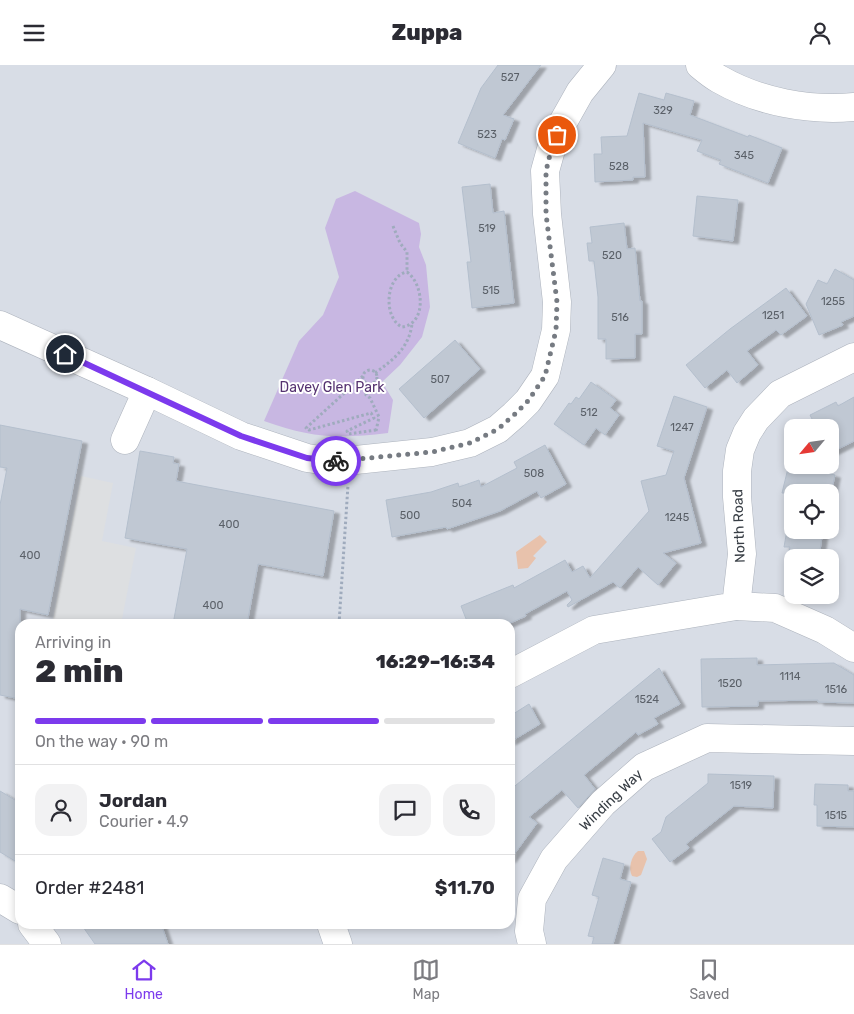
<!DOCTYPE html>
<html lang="en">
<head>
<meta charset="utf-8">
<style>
  :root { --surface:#fff; --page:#f2f2f3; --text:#2b2b33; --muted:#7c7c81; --line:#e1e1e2; --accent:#7c3aed }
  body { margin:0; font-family:Rubik,sans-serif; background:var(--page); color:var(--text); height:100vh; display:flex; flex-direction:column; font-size:19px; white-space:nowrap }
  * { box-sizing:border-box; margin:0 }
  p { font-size:16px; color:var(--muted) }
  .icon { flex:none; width:28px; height:28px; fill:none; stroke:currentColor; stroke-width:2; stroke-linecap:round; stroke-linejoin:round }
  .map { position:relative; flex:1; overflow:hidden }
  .panel { position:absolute; left:15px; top:554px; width:500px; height:310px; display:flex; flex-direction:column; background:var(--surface); border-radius:15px; box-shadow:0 2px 8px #0003 }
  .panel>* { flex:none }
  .needle { width:32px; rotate:241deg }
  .controls { position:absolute; left:784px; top:354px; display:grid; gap:10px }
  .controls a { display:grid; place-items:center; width:55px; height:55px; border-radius:10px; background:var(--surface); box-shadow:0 2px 8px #0003; font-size:25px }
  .pin { position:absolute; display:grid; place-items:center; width:42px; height:42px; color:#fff; margin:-21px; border:2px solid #fff; border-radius:50%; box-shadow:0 1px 5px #0007 }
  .courier { position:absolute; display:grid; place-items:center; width:50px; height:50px; margin:-25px; border:4px solid #7c3aed; border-radius:50%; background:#fff; color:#222; box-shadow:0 1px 6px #0007 }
  .head em { font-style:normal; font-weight:800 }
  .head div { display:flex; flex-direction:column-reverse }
  .head { display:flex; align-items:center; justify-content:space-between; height:85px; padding:0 20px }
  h1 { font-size:32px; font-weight:800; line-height:38px }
  .bar { display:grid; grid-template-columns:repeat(4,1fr); gap:8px 5px; align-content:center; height:60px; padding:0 20px }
  .bar i { height:6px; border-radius:4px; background:var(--line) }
  .bar .current { background:var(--accent) }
  .bar p { grid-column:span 4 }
  .line { display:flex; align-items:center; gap:12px; padding:0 20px; border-top:1px solid var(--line) }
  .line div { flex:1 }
  .round { display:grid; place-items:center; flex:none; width:52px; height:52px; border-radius:15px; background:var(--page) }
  header { display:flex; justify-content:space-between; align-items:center; height:65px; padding:0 20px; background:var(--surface); font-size:22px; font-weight:800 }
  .menu { display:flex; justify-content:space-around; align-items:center; height:70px; border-top:1px solid var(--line); background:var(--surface); font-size:14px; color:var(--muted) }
  .menu a { display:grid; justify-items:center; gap:2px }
  .menu .current { color:var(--accent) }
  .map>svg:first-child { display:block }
</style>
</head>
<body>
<header><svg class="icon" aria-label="menu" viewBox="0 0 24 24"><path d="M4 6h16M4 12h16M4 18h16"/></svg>Zuppa<svg class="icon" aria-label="person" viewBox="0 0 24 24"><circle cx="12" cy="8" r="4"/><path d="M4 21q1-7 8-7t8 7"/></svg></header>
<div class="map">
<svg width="854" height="879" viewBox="0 0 854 879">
  <defs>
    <filter id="shadow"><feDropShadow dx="5.5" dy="3" stdDeviation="1" flood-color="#0004"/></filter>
  </defs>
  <rect width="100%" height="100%" fill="#e9ecf2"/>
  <path fill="#d8dde6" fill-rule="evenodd" d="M0 0H854V879H0ZM792 362H830V400H792ZM792 428H830V465H792ZM792 492H830V530H792ZM20 559H510V859H20Z"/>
  <path fill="#c8b7e2" d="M355 126 419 158 421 169 419 182 426 200 430 242 422 272 400 300 382 317 393 335 388 368C338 374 311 373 264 356L299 276 323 250 339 212 325 163 336 134Z"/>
  <path fill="#dddfe1" d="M81 411 113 418 102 476 136 483 121 559H52Z"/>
  <g fill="#e8c2ac">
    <path d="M540 470 547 477 533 491 536 493 528 503 518 504 516 487Z"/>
    <path d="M638 786H644L647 794 641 810 637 812 632 811C628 804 631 791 638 786Z"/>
  </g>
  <g fill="#c0c8d3" stroke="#b4bfcd" filter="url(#shadow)">
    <path d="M498 0H541L503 50 514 54 505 75 502 74 495 93 458 78 481 23Z"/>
    <path d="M639 28 664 35 666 28 694 36 690 50 748 72 749 70 782 83 768 118 719 99 721 95 697 86 702 75 643 58 645 112H633V115L595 117 594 89H602L601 72 627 71Z"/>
    <path d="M490 119 493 148 504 146 514 238 472 243 467 197H471L462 122Z"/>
    <path d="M697 131 738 135 733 176 693 171Z"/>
    <path d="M624 158 627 184 635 183 640 236H642V269H635V293L606 294V274H598V232L594 196H589L587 178H592L590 162Z"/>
    <path d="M835 204 854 215V251L841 257 843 260 819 270 806 239 818 215 827 219Z"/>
    <path d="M786 223 807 251 781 270 776 265 747 286 758 300 737 318 727 305 705 323 686 300 730 264Z"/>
    <path d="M455 275 480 304 424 353 399 324Z"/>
    <path d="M591 317 616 335 610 343 619 350 605 370 596 363 584 380 554 359 569 338 571 339 576 332 579 334Z"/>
    <path d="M674 331 707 342 684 413 701 478 663 488 676 498 658 520 638 502 620 523 613 517 568 542 567 540 572 535 567 526 525 549 526 551 508 559H468L461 541 513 520 514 523 565 495 572 507 583 501 590 513 649 446 641 416 666 410 674 386 657 381Z"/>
    <path d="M854 332V376L830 388V362H816L810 350 836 337 838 341Z"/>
    <path d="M0 360 82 376 48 550 20 544V634L0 630V440L7 403 0 402Z"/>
    <path d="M545 380 566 419 541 433 537 426 500 446 447 464 446 462 392 472 386 435 431 427 458 418 459 422 479 415 481 422 517 403 514 397Z"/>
    <path d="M140 386 174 392 173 398 179 399 176 416 334 446 323 511 258 499 247 559H173L187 484 125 473Z"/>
    <path d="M789 399 835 410 831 428H782Z"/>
    <path d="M787 465H823L819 492H788L790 482H784Z"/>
    <path d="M757 593V600L834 598 854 610V638L818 637V635L758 636V641L702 642 701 594Z"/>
    <path d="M659 603 680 639 654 653 658 659 638 670 636 667 584 710 595 724 578 743 562 725 529 752 537 758 510 795V725Z"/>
    <path d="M529 639 540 659 510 677V651Z"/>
    <path d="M708 709 774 711 773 743 734 741 686 779 689 783 670 797 652 774 661 767 666 752 708 718Z"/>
    <path d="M815 719 848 720V726H854V762L817 761V740H814Z"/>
    <path d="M0 726 20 738V799L0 787Z"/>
    <path d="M603 793 624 799 620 814 631 817 613 879H592L594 872 588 871 599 832 592 830Z"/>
    <path d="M81 859H161L168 879H95Z"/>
  </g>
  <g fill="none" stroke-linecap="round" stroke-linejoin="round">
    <defs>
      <g id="minor">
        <path d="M700 0C706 5 712 10 719 14 759 37 809 46 854 42"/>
        <path d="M0 260 147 326 241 371 307 393 327 396H346L432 387 470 378 498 364 514 350 528 336 545 311 556 265 557 237 547 149 545 106 552 81 562 59 580 27 602 0"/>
        <path d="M125 375 147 326"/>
        <path d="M736 541 775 543 825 565 854 583"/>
        <path d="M510 609 594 565 736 541 742 489 737 432V406L740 385 747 368 756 354 780 329 854 292"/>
        <path d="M0 833 20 845"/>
        <path d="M32 859 47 879"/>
        <path d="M331 859 338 879"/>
        <path d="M532 879 529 866 532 834 554 794 603 738 644 702 707 673 854 676"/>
      </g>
    </defs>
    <use href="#minor" stroke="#adb3bd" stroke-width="29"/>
    <g stroke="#9fabbd" stroke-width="3" stroke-dasharray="2.5 2.5" stroke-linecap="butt">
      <path d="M393 161 400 178 407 187V207"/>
      <path d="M407 207C424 219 427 259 402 262 383 253 385 211 407 207Z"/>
      <circle cx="370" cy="312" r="7"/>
      <path d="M375 308C393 295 409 283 412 259"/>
      <path d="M363 311 306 363 309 365 371 348 374 353 347 366 348 369 376 365"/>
      <path d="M367 318 366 330 370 333 379 352 376 366"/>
      <path d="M339 559 348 420"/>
    </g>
    <use href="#minor" stroke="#fff" stroke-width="28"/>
  </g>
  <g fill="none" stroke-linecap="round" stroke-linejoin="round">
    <path stroke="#767b82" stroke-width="5" stroke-dasharray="0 9" d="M336 396 432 387 470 378 498 364 514 350 528 336 545 311 556 265 557 237 546 149V106L552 81 557 70"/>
    <path stroke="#7c3aed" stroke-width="6" d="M65 289 241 371 307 393 336 396"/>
  </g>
  <g text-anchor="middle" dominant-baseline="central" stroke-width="4" stroke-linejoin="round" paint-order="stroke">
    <g font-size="11" fill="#5a6068">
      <text x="510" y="12">527</text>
      <text x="663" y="45">329</text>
      <text x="487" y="69">523</text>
      <text x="744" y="90">345</text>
      <text x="619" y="101">528</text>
      <text x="487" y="163">519</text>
      <text x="612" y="190">520</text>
      <text x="491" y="225">515</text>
      <text x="833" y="236">1255</text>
      <text x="773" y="250">1251</text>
      <text x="620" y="252">516</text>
      <text x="440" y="314">507</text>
      <text x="589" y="347">512</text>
      <text x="682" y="362">1247</text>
      <text x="534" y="408">508</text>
      <text x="462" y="438">504</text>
      <text x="410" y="450">500</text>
      <text x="677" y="452">1245</text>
      <text x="229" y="459">400</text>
      <text x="30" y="490">400</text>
      <text x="213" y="540">400</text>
      <text x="790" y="611">1114</text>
      <text x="730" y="618">1520</text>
      <text x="836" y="624">1516</text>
      <text x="647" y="634">1524</text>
      <text x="741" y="720">1519</text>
      <text x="836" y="750">1515</text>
    </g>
    <g font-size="14" fill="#553270" stroke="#fff">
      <text x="332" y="322">Davey Glen Park</text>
    </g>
    <g font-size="14" fill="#383e45" stroke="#fff">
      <text transform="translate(739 461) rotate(-92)">North Road</text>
      <text transform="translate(611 735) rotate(-44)">Winding Way</text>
    </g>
  </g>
</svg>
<div class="controls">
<a><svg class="needle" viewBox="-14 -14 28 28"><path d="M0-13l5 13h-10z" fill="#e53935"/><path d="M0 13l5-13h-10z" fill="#7c7c81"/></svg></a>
<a><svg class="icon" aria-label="locate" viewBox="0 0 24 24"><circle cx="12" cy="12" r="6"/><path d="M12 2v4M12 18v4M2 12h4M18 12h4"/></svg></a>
<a><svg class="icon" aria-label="layers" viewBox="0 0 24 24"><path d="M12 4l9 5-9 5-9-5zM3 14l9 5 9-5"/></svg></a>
</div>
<div class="pin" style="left:557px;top:70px;background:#ea580c"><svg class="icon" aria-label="bag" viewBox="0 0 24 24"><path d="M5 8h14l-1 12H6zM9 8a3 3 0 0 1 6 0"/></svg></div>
<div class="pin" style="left:65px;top:289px;background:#1f2937"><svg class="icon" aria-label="home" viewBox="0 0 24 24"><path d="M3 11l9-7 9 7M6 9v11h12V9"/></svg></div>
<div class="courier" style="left:336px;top:396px"><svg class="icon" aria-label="bike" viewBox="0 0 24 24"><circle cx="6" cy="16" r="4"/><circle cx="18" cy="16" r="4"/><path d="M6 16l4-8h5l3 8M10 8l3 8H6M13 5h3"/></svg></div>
<section class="panel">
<div class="head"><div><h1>2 min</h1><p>Arriving in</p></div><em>16:29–16:34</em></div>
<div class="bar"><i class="current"></i><i class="current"></i><i class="current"></i><i></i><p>On the way · 90 m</p></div>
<div class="line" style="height:90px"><a class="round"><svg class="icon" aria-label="person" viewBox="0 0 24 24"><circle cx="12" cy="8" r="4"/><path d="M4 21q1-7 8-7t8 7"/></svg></a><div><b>Jordan</b><p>Courier · 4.9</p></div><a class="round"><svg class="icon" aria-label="chat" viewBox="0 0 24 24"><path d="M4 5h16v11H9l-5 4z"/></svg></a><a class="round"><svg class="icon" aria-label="phone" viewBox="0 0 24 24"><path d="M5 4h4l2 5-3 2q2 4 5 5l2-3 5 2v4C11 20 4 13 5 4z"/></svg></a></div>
<div class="line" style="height:65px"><div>Order #2481</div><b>$11.70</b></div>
</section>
</div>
<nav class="menu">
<a class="current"><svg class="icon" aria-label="home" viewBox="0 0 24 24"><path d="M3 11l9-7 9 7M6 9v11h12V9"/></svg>Home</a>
<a><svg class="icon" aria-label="map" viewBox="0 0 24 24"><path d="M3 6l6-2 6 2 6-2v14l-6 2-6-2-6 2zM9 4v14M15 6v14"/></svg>Map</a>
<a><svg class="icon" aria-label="saved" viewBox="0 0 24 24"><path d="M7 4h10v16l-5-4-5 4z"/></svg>Saved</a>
</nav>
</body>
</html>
